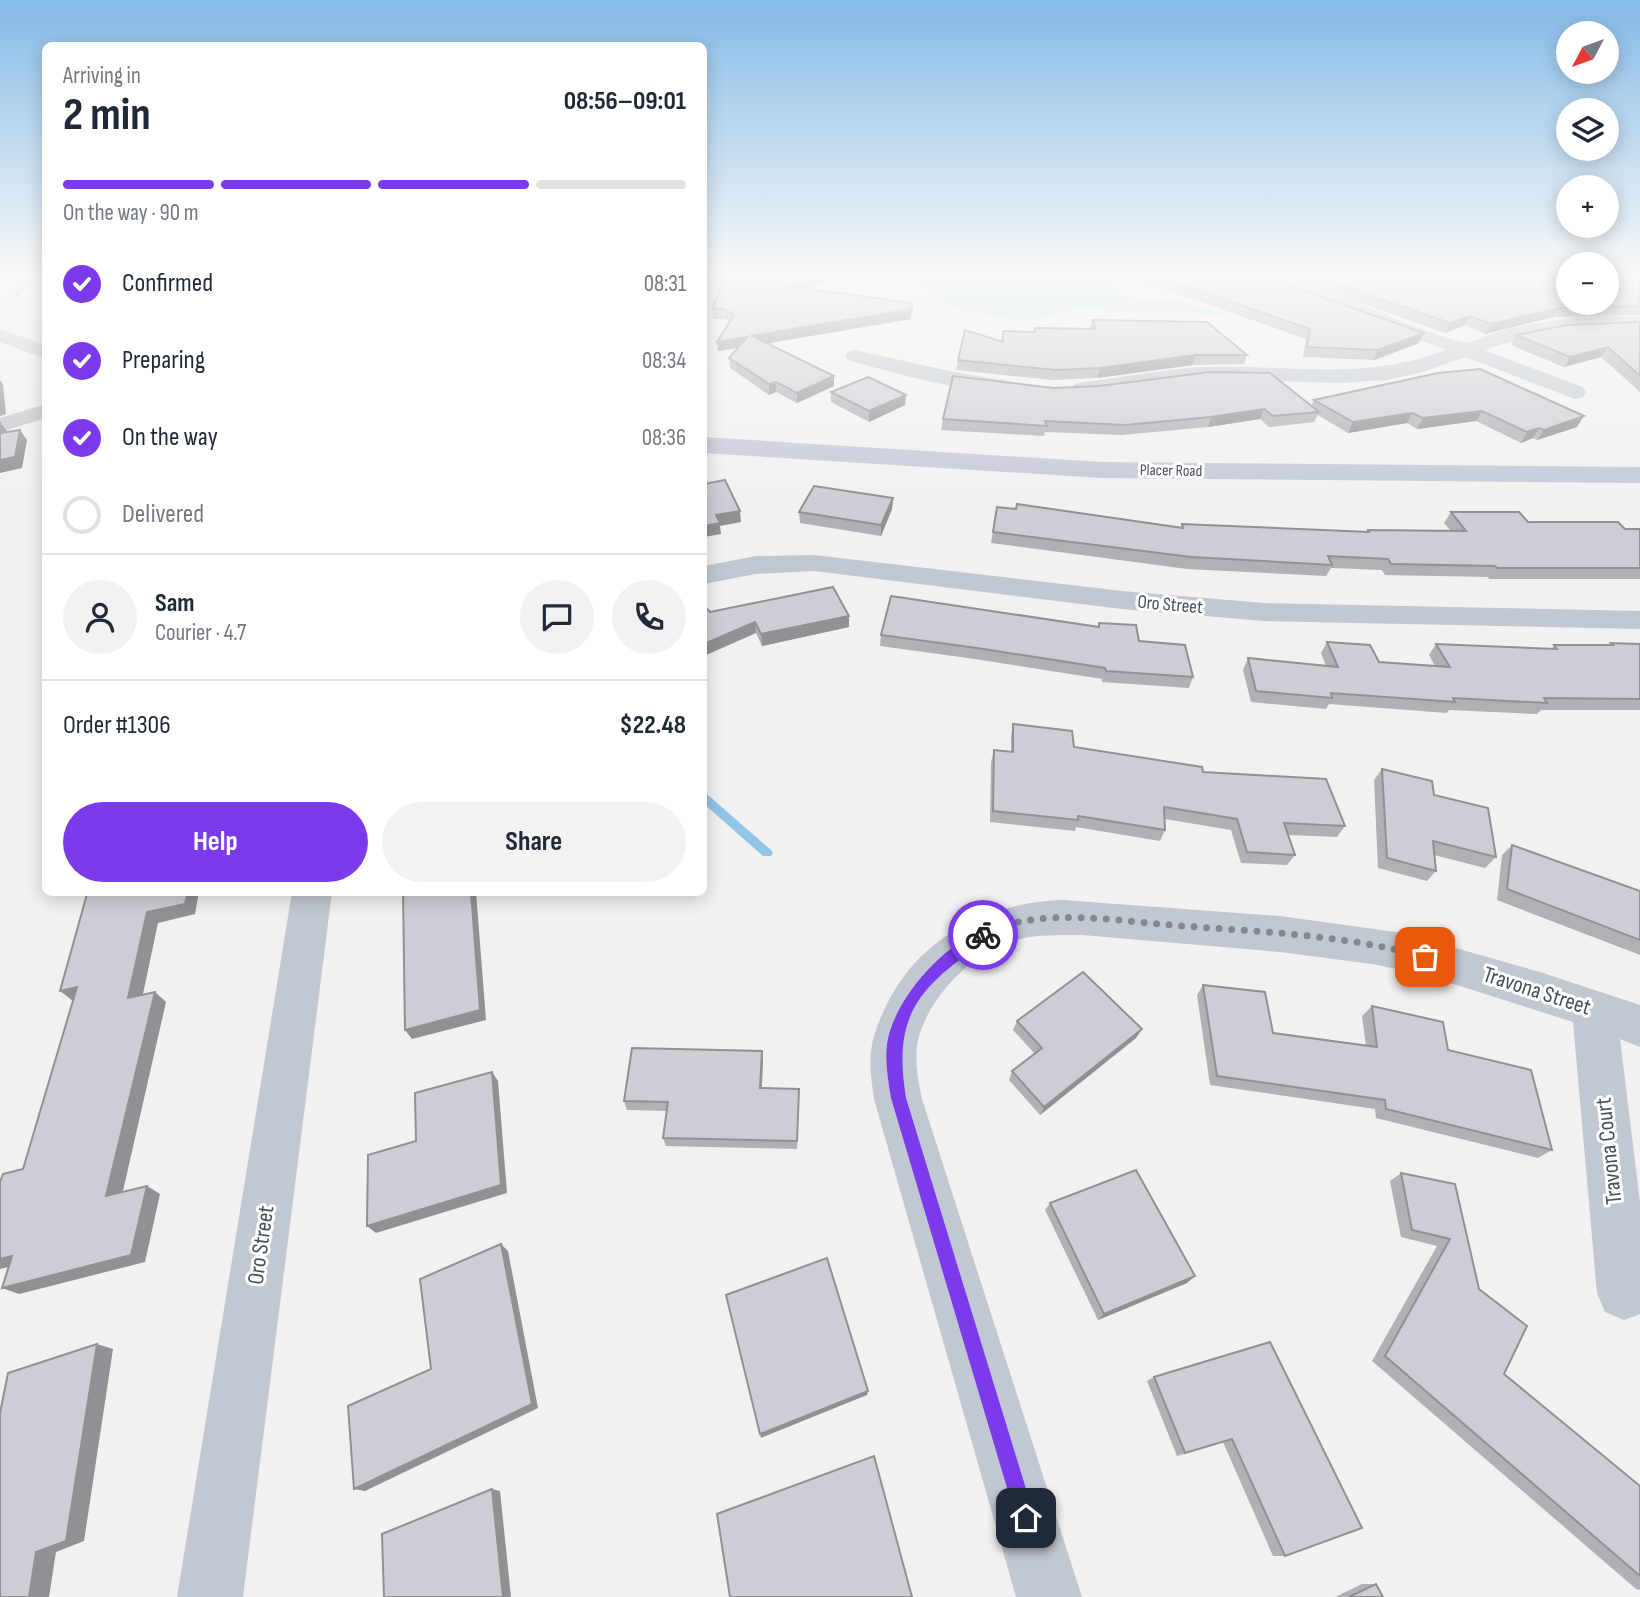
<!DOCTYPE html>
<html lang="en">
<head>
<meta charset="utf-8">
<style>
  :root { --surface:#fff; --page:#f2f2f3; --text:#1f2937; --muted:#747a83; --line:#e0e1e3; --accent:#7c3aed }
  body { margin:0; font-family:"Sofia Sans Condensed",sans-serif; background:var(--page); color:var(--text); height:100vh; display:flex; flex-direction:column; font-size:26px; white-space:nowrap }
  * { box-sizing:border-box; margin:0 }
  p { font-size:23px; color:var(--muted) }
  .icon { flex:none; width:38px; height:38px; fill:none; stroke:currentColor; stroke-width:2; stroke-linecap:round; stroke-linejoin:round }
  .map { position:relative; flex:1; overflow:hidden }
  .details { position:absolute; left:42px; top:42px; width:665px; height:854px; display:flex; flex-direction:column; background:var(--surface); border-radius:10px; box-shadow:0 4px 18px #0003 }
  .details>* { flex:none }
  .needle { width:46px; rotate:229deg }
  .buttons { position:absolute; left:1556px; top:21px; display:grid; gap:14px }
  .buttons a { display:grid; place-items:center; width:63px; height:63px; border-radius:50%; background:var(--surface); box-shadow:0 4px 18px #0003; font-size:35px }
  .pin { position:absolute; display:grid; place-items:center; width:60px; height:60px; color:#fff; margin:-30px; border-radius:14px; box-shadow:0 4px 10px #0006 }
  .courier { position:absolute; display:grid; place-items:center; width:70px; height:70px; margin:-35px; border:5px solid #7c3aed; border-radius:50%; background:#fff; color:#222; box-shadow:0 2px 9px #0007 }
  .overview em { font-style:normal; font-weight:700 }
  .overview div { display:flex; flex-direction:column-reverse }
  .overview { display:flex; align-items:center; justify-content:space-between; height:119px; padding:0 21px }
  h1 { font-size:46px; font-weight:700; line-height:52px }
  .bar { display:grid; grid-template-columns:repeat(4,1fr); gap:10px 7px; align-content:center; height:84px; padding:0 21px }
  .bar i { height:9px; border-radius:5px; background:var(--line) }
  .bar .on { background:var(--accent) }
  .bar p { grid-column:span 4 }
  .line { display:flex; align-items:center; gap:18px; padding:0 21px; border-top:2px solid var(--line) }
  .line div { flex:1 }
  .round { display:grid; place-items:center; flex:none; width:74px; height:74px; border-radius:37px; background:var(--page) }
  ol { padding:0 21px; list-style:none }
  li { display:flex; align-items:center; gap:21px; height:77px }
  li p { margin-inline-start:auto }
  li .icon { padding:7px; border-radius:50%; background:var(--accent); color:#fff; stroke-width:4 }
  li:last-child { color:var(--muted) }
  li i { width:38px; height:38px; border:4px solid var(--line); border-radius:50% }
  .cta { display:flex; gap:14px; margin-top:auto; padding:14px 21px }
  .cta a { flex:1; height:80px; border-radius:42px; background:var(--accent); color:#fff; font-size:28px; font-weight:700; line-height:80px; text-align:center }
  .cta a+a { background:var(--page); color:var(--text) }
  .map>svg:first-child { display:block }
</style>
</head>
<body>
<div class="map">
<svg width="1640" height="1597" viewBox="0 0 1640 1597">
  <rect width="100%" height="100%" fill="#f2f1f0"/>
  <path fill="#c2eddb" d="M894 276H1089L1120 286 1111 292C1132 297 1152 306 1172 297L1180 302 1224 313 1222 315 1074 308 1026 321 950 308 926 289Z"/>
  <g fill="none" stroke-linecap="round" stroke-linejoin="round">
    <g fill="#92c4e7" fill-rule="evenodd">
      <path d="M29 276H34L17 298H13V296Z"/>
      <path d="M704 794 708 795 771 850 773 853 771 856H763L704 804Z"/>
    </g>
    <g fill="#c2c8d1" fill-rule="evenodd">
      <path d="M714 276H739L736 280 704 292V281Z"/>
      <path d="M1248 276C1323 276 1390 324 1462 342 1471 344 1487 335 1497 332 1544 319 1591 316 1640 317V329C1586 328 1535 332 1484 350L1583 387 1586 392 1583 397 1575 399 1465 357 1423 372 1386 380 1341 383 1205 379 1083 396 1075 394 1072 389 1075 384 1083 382C1124 378 1165 368 1206 367 1294 364 1360 382 1446 350L1336 308 1251 280Z"/>
      <path d="M855 350 954 372 1009 381 1012 386 1009 391C980 398 881 369 848 360L845 356 848 352Z"/>
      <path d="M46 404V418L0 432V418Z"/>
      <path d="M814 555 1122 591 1264 603 1640 611V629L1264 621 1122 609 814 571 756 574 704 584V566L756 556Z"/>
      <path d="M292 892H332L243 1597H177Z"/>
      <path d="M1063 900 1280 916 1403 933 1540 972 1640 1005V1047L1620 1039 1640 1202V1314L1624 1320 1605 1312 1597 1293 1573 1022 1422 974 1372 964 1280 952 1082 935C1059 935 1034 934 1012 941 971 954 928 998 918 1040 914 1059 918 1080 922 1099L1082 1597H1016L874 1099C872 1083 869 1067 871 1051 873 1033 881 1016 889 1000 923 935 991 902 1063 900Z"/>
    </g>
    <g fill="#c4cad8" fill-rule="evenodd">
      <path d="M0 329 46 345V359L0 342Z"/>
      <path d="M704 437 1102 462 1640 467V483L1102 478 704 453Z"/>
    </g>
  </g>
  <g fill="#b0b1b7">
    <path d="M844 276 806 289 911 319 767 343 834 376V386L797 403 776 392 769 395 730 368 729 358 737 348 718 351 730 322 725 319H713L712 309Z"/>
    <path d="M1127 276H1262L1419 343 1374 360 1303 357 1306 339Z"/>
    <path d="M1285 276H1640V315L1553 317 1485 334 1465 325 1445 333Z"/>
    <path d="M1092 320 1247 355 1244 364 1193 365 1097 378 1053 380 956 370 958 360 1001 342 1003 331 1034 332 1035 328 1090 329Z"/>
    <path d="M1640 322V392L1601 357 1564 367 1511 345 1516 335Z"/>
    <path d="M1438 373 1577 427 1537 440 1533 438 1521 443 1476 421 1417 429 1407 423 1348 433 1318 415 1314 422 1269 427 1260 419 1208 427 1122 435 1045 432 1044 436 941 430 943 419 1053 388 1311 406 1314 400Z"/>
    <path d="M831 392 905 405 869 422 831 402Z"/>
    <path d="M893 498 892 509 881 536 800 523 799 512Z"/>
    <path d="M997 507 1181 528 1182 524 1367 532 1368 530 1451 531 1444 523 1451 512 1528 522 1640 529V579H1489L1488 577 1385 575 1382 570 1331 568 1326 576 1187 569 991 543Z"/>
    <path d="M710 612 849 616V627L762 646 756 633Z"/>
    <path d="M1099 623 1139 641 1193 677 1189 688 1102 682V679L975 659 880 646 881 635 1097 627Z"/>
    <path d="M1327 642 1379 662 1435 666 1429 655 1436 644 1552 649 1554 645H1609L1611 643 1640 644V710H1541L1537 714 1449 710 1447 713 1329 704 1326 709 1251 702 1243 670 1248 658 1326 666 1321 653Z"/>
    <path d="M1013 724 1074 747 1203 772 1345 826 1337 837 1288 835 1295 855 1287 865 1241 863 1231 830 1165 819V830L1160 841 1076 827 1075 831 990 822 991 762 994 750 1011 752V736Z"/>
    <path d="M1382 769 1434 795 1496 857 1485 868 1434 855 1436 871 1427 881 1378 868 1374 780Z"/>
    <path d="M1512 845 1640 891V955L1497 900 1502 855Z"/>
    <path d="M1203 985 1273 1033 1366 1046 1362 1016 1372 1006 1448 1050 1552 1150 1538 1158 1376 1118 1375 1109 1210 1085 1197 995Z"/>
    <path d="M1017 1021 1136 1038 1040 1115 1009 1080 1012 1071 1035 1054 1013 1030Z"/>
    <path d="M762 1051 763 1060 762 1088 799 1098 797 1149 666 1146 663 1138 667 1111 627 1110 624 1101Z"/>
    <path d="M1401 1173 1455 1184 1479 1289 1504 1374 1640 1486V1590L1636 1589 1372 1361 1437 1246 1401 1237 1390 1181Z"/>
    <path d="M1050 1203 1187 1283 1098 1320 1045 1210Z"/>
    <path d="M1270 1342 1285 1556H1273L1223 1442 1177 1456 1147 1381 1154 1377Z"/>
    <path d="M1362 1584H1376L1383 1597H1335Z"/>
  </g>
  <g fill="#909095">
    <path d="M816 276H844L786 295V286Z"/>
    <path d="M1559 308 1553 317 1485 334 1491 324Z"/>
    <path d="M912 309 911 319 752 346V336Z"/>
    <path d="M1470 316 1465 325 1445 333 1450 323Z"/>
    <path d="M1424 333 1419 343 1374 360 1378 350Z"/>
    <path d="M747 337 748 346 718 351 717 342Z"/>
    <path d="M1608 347 1601 357 1564 367 1570 357Z"/>
    <path d="M1196 355 1193 365 1097 378 1100 368Z"/>
    <path d="M834 376V386L797 403V393Z"/>
    <path d="M0 380 3 384 6 414 0 416Z"/>
    <path d="M776 382V392L769 395V384Z"/>
    <path d="M906 395 905 405 869 422V411Z"/>
    <path d="M1264 409 1260 419 1208 427 1211 417Z"/>
    <path d="M1482 411 1476 421 1417 429 1423 418Z"/>
    <path d="M1412 413 1407 423 1348 433 1353 422Z"/>
    <path d="M1584 416 1577 427 1537 440 1544 430Z"/>
    <path d="M0 422 8 432 1 433Z"/>
    <path d="M1539 428 1533 438 1521 443 1527 432Z"/>
    <path d="M20 430 27 440 22 468 0 473V460Z"/>
    <path d="M893 498 892 509 881 536V525Z"/>
    <path d="M740 511 741 522 720 526 721 534 704 537V526L716 515Z"/>
    <path d="M849 616V627L762 646 761 634Z"/>
    <path d="M755 622 756 633 704 656V644Z"/>
    <path d="M188 892H199L195 914 158 923 140 1008 128 998 147 912Z"/>
    <path d="M471 892H476L486 1020 412 1039 405 1030Z"/>
    <path d="M77 987 73 1001 60 991Z"/>
    <path d="M155 992 166 1002 120 1204 106 1196Z"/>
    <path d="M1142 1029 1136 1038 1040 1115 1044 1107Z"/>
    <path d="M762 1051 763 1060 761 1097 760 1088Z"/>
    <path d="M492 1072 498 1081 507 1193 376 1233 367 1226Z"/>
    <path d="M147 1186 160 1194 145 1262 19 1294 2 1288Z"/>
    <path d="M501 1244 508 1251 538 1408 365 1491 354 1489 532 1404Z"/>
    <path d="M12 1256 28 1262 0 1269V1259Z"/>
    <path d="M1195 1276 1187 1283 1098 1320 1104 1314Z"/>
    <path d="M97 1344 113 1349 84 1541 56 1552 49 1597H29L36 1552Z"/>
    <path d="M868 1391 867 1395 761 1438 760 1434Z"/>
    <path d="M492 1489 500 1491 511 1597H503Z"/>
  </g>
  <g fill="#cdced5" stroke="#909095" stroke-width="2">
    <path d="M728 276H816L786 286 912 303V309L752 336 834 376 797 393 776 382 769 384 729 358 747 337 717 342 734 315 724 309H712L724 278Z"/>
    <path d="M1156 276H1261L1424 333 1378 350 1307 347 1310 329Z"/>
    <path d="M1314 276H1568V303H1606V276H1640V306L1559 308 1491 324 1470 316 1450 323Z"/>
    <path d="M1092 320 1207 322 1247 355H1196L1100 368 1055 370 958 360 965 330 1003 342V331L1035 332V328L1096 329Z"/>
    <path d="M1640 322V376L1608 347 1570 357 1516 335 1567 325Z"/>
    <path d="M1480 369 1584 416 1544 430 1539 428 1527 432 1482 411 1423 418 1412 413 1353 422 1314 400 1438 373Z"/>
    <path d="M1210 372 1270 373 1319 412 1273 416 1264 409 1211 417 1125 425 1045 421 1047 426 943 419 953 376 1053 388 1099 386Z"/>
    <path d="M868 377 906 395 869 411 831 392Z"/>
    <path d="M0 422 1 433 20 430 15 457 0 460Z"/>
    <path d="M725 480 740 511 716 515 720 523 704 526V484Z"/>
    <path d="M814 486 893 498 881 525 799 512Z"/>
    <path d="M1017 504 1183 528 1182 524 1369 532 1368 530 1466 531 1451 512H1519L1528 522H1618L1625 529H1640V568H1497L1495 566 1391 564 1388 559 1328 556 1332 565 1191 557 993 532 997 507 1016 509Z"/>
    <path d="M833 587 849 616 761 634 755 622 704 644V610L707 609 710 612Z"/>
    <path d="M891 596 1099 627V623L1136 625 1139 641 1185 645 1193 677 1106 671 1105 668 977 648 881 635Z"/>
    <path d="M1327 642 1370 645 1379 662 1450 667 1436 644 1557 649 1554 645H1613L1611 643 1640 644V699L1544 698 1547 703 1453 698 1455 702 1331 693 1332 698 1256 691 1248 658 1338 667Z"/>
    <path d="M1013 724 1072 731 1074 747 1202 767 1203 772 1326 779 1345 826 1284 823 1295 855 1247 852 1237 819 1164 807 1165 830 1078 816V820L993 811 994 750 1013 752Z"/>
    <path d="M1382 769 1432 781 1434 795 1488 808 1496 857 1433 841 1436 871 1387 858Z"/>
    <path d="M1512 845 1640 891V940L1507 889Z"/>
    <path d="M93 892H188L185 904 147 912 128 998 155 992 106 1196 147 1186 131 1255 2 1288 12 1256 0 1259V1182L3 1174 23 1169 77 987 60 991 87 894Z"/>
    <path d="M403 892H471L480 1010 405 1030Z"/>
    <path d="M1083 972 1142 1029 1044 1107 1012 1071 1042 1048 1017 1021Z"/>
    <path d="M1203 985 1265 992 1273 1033 1377 1047 1372 1006 1443 1022 1448 1050 1531 1070 1552 1150 1386 1109 1385 1100 1217 1076Z"/>
    <path d="M632 1048 762 1051 760 1088 799 1089 797 1141 663 1138 668 1102 624 1101Z"/>
    <path d="M492 1072 501 1185 367 1226 368 1155 416 1141 415 1093Z"/>
    <path d="M1136 1170 1195 1276 1104 1314 1050 1203Z"/>
    <path d="M1401 1173 1455 1184 1479 1289 1527 1326 1504 1374 1640 1486V1576L1385 1356 1450 1239 1412 1230Z"/>
    <path d="M501 1244 532 1404 354 1489 348 1406 431 1369 420 1279Z"/>
    <path d="M827 1258 868 1391 760 1434 726 1295Z"/>
    <path d="M1270 1342 1362 1528 1285 1556 1232 1439 1185 1453 1154 1377Z"/>
    <path d="M97 1344 66 1541 36 1552 29 1597H0V1413L8 1373Z"/>
    <path d="M874 1456 912 1597H730L717 1514Z"/>
    <path d="M492 1489 503 1597H384L382 1534Z"/>
    <path d="M1376 1584 1383 1597H1349Z"/>
  </g>
  <linearGradient id="sky" x2="0" y2="1"><stop stop-color="#85bae8"/><stop offset="0.55" stop-color="#f9f9f8"/><stop offset="1" stop-color="#f9f9f8" stop-opacity="0"/></linearGradient>
  <rect width="1640" height="500" fill="url(#sky)"/>
  <path fill="#7c3aed" d="M983 930 988 932V939C920 987 892 1012 906 1098L1035 1518 1032 1525 1026 1528 1019 1525 1016 1518 891 1098C888 1080 885 1062 887 1044 894 999 942 946 983 930Z"/>
  <g fill="none" stroke-linecap="round" stroke-linejoin="round">
    <path stroke="#848890" stroke-width="7" stroke-dasharray="0 12.6" d="M983 935C1033 905 1126 922 1183 926 1263 932 1347 935 1425 957"/>
  </g>
  <g text-anchor="middle" dominant-baseline="central" stroke-width="6" stroke-linejoin="round" paint-order="stroke">
    <g font-size="16" fill="#49505d" stroke="#fff">
      <text transform="translate(1171 471) rotate(1)">Placer Road</text>
    </g>
    <g font-size="19" fill="#49505d" stroke="#fff">
      <text transform="translate(1170 605) rotate(5)">Oro Street</text>
    </g>
    <g font-size="23" fill="#49505d" stroke="#fff">
      <text transform="translate(1537 991) rotate(18)">Travona Street</text>
      <text transform="translate(1609 1151) rotate(-96)">Travona Court</text>
      <text transform="translate(261 1245) rotate(-82)">Oro Street</text>
    </g>
  </g>
</svg>
<div class="buttons">
<a><svg class="needle" viewBox="-14 -14 28 28"><path d="M0-13l5 13h-10z" fill="#e53935"/><path d="M0 13l5-13h-10z" fill="#747a83"/></svg></a>
<a><svg class="icon" aria-label="layers" viewBox="0 0 24 24"><path d="M12 4l9 5-9 5-9-5zM3 14l9 5 9-5"/></svg></a>
<a>+</a>
<a>−</a>
</div>
<div class="pin" style="left:1425px;top:957px;background:#ea580c"><svg class="icon" aria-label="bag" viewBox="0 0 24 24"><path d="M5 8h14l-1 12H6zM9 8a3 3 0 0 1 6 0"/></svg></div>
<div class="pin" style="left:1026px;top:1518px;background:#1f2937"><svg class="icon" aria-label="home" viewBox="0 0 24 24"><path d="M3 11l9-7 9 7M6 9v11h12V9"/></svg></div>
<div class="courier" style="left:983px;top:935px"><svg class="icon" aria-label="bike" viewBox="0 0 24 24"><circle cx="6" cy="16" r="4"/><circle cx="18" cy="16" r="4"/><path d="M6 16l4-8h5l3 8M10 8l3 8H6M13 5h3"/></svg></div>
<section class="details">
<div class="overview"><div><h1>2 min</h1><p>Arriving in</p></div><em>08:56–09:01</em></div>
<div class="bar"><i class="on"></i><i class="on"></i><i class="on"></i><i></i><p>On the way · 90 m</p></div>
<ol>
<li><svg class="icon" aria-label="check" viewBox="0 0 24 24"><path d="M5 12l5 5 9-10"/></svg>Confirmed<p>08:31</p></li>
<li><svg class="icon" aria-label="check" viewBox="0 0 24 24"><path d="M5 12l5 5 9-10"/></svg>Preparing<p>08:34</p></li>
<li><svg class="icon" aria-label="check" viewBox="0 0 24 24"><path d="M5 12l5 5 9-10"/></svg>On the way<p>08:36</p></li>
<li><i></i>Delivered</li>
</ol>
<div class="line" style="height:126px"><a class="round"><svg class="icon" aria-label="person" viewBox="0 0 24 24"><circle cx="12" cy="8" r="4"/><path d="M4 21q1-7 8-7t8 7"/></svg></a><div><b>Sam</b><p>Courier · 4.7</p></div><a class="round"><svg class="icon" aria-label="chat" viewBox="0 0 24 24"><path d="M4 5h16v11H9l-5 4z"/></svg></a><a class="round"><svg class="icon" aria-label="phone" viewBox="0 0 24 24"><path d="M5 4h4l2 5-3 2q2 4 5 5l2-3 5 2v4C11 20 4 13 5 4z"/></svg></a></div>
<div class="line" style="height:91px"><div>Order #1306</div><b>$22.48</b></div>
<div class="cta"><a>Help</a><a>Share</a></div>
</section>
</div>
</body>
</html>
